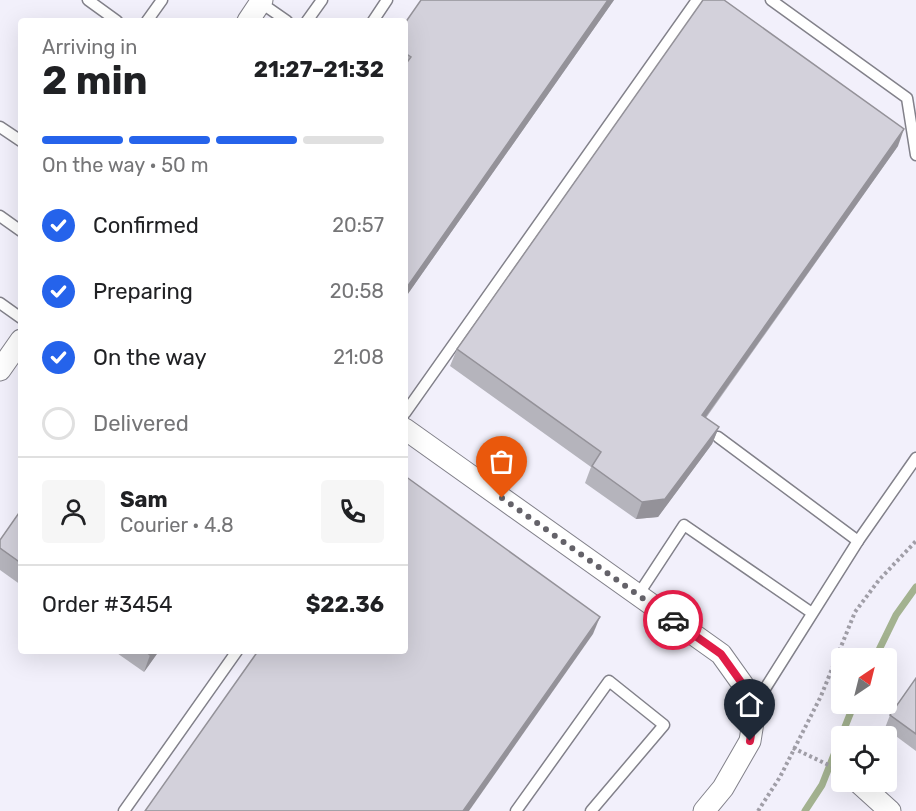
<!DOCTYPE html>
<html lang="en">
<head>
<meta charset="utf-8">
<style>
  :root { --surface:#fff; --page:#f6f6f6; --text:#202124; --muted:#757577; --line:#e0e0e0; --accent:#2563eb }
  body { margin:0; font-family:Rubik,sans-serif; background:var(--page); color:var(--text); height:100vh; display:flex; flex-direction:column; font-size:22px; white-space:nowrap }
  * { box-sizing:border-box; margin:0 }
  p { font-size:20px; color:var(--muted) }
  .icon { flex:none; width:33px; height:33px; fill:none; stroke:currentColor; stroke-width:2; stroke-linecap:round; stroke-linejoin:round }
  .map { position:relative; flex:1; overflow:hidden }
  .panel { position:absolute; left:18px; top:18px; width:390px; height:636px; display:flex; flex-direction:column; background:var(--surface); border-radius:6px; box-shadow:0 6px 24px #0002 }
  .panel>* { flex:none }
  .needle { width:39px; rotate:35deg }
  .buttons { position:absolute; left:831px; top:648px; display:grid; gap:12px }
  .buttons a { display:grid; place-items:center; width:66px; height:66px; border-radius:6px; background:var(--surface); box-shadow:0 6px 24px #0002; font-size:30px }
  .pin { position:absolute; display:grid; place-items:center; width:51px; height:51px; color:#fff; margin:-62px -26px; border-radius:50% 50% 50% 0; rotate:-45deg; box-shadow:0 0 6px #0007 }
  .pin .icon { rotate:45deg }
  .courier { position:absolute; display:grid; place-items:center; width:60px; height:60px; margin:-30px; border:4px solid #e11d48; border-radius:50%; background:#fff; color:#222; box-shadow:0 2px 8px #0007 }
  .overview em { font-style:normal; font-weight:700 }
  .overview div { display:flex; flex-direction:column-reverse }
  .overview { display:flex; align-items:center; justify-content:space-between; height:102px; padding:0 24px }
  h1 { font-size:39px; font-weight:700; line-height:45px }
  .bar { display:grid; grid-template-columns:repeat(4,1fr); gap:9px 6px; align-content:center; height:72px; padding:0 24px }
  .bar i { height:8px; border-radius:4px; background:var(--line) }
  .bar .active { background:var(--accent) }
  .bar p { grid-column:span 4 }
  .line { display:flex; align-items:center; gap:15px; padding:0 24px; border-top:2px solid var(--line) }
  .line div { flex:1 }
  .round { display:grid; place-items:center; flex:none; width:63px; height:63px; border-radius:6px; background:var(--page) }
  ol { padding:0 24px; list-style:none }
  li { display:flex; align-items:center; gap:18px; height:66px }
  li p { margin-inline-start:auto }
  li .icon { padding:6px; border-radius:50%; background:var(--accent); color:#fff; stroke-width:4 }
  li:last-child { color:var(--muted) }
  li i { width:33px; height:33px; border:3px solid var(--line); border-radius:50% }
  .map>svg:first-child { display:block }
</style>
</head>
<body>
<div class="map">
<svg width="916" height="811" viewBox="0 0 916 811">
  <rect width="100%" height="100%" fill="#f2f0fb"/>
  <g fill="none" stroke-linecap="round" stroke-linejoin="round">
    <g stroke="#a3b290" stroke-width="7">
      <path d="M875 658 896 615 916 587"/>
      <path d="M805 811 822 785 854 704"/>
    </g>
    <defs>
      <g id="lane">
        <path d="M88 0 117 21"/>
        <path d="M771 0 907 98 916 155"/>
        <path d="M261 3 287 21"/>
        <path d="M147 21 162 0"/>
        <path d="M307 21 322 0"/>
        <path d="M373 21 387 0"/>
        <path d="M0 127 21 141"/>
        <path d="M0 216 21 231"/>
        <path d="M0 303 21 318"/>
        <path d="M405 413 697 0"/>
        <path d="M718 437 858 541"/>
        <path d="M638 595 684 525 812 613"/>
        <path d="M756 703 858 541 916 458"/>
        <path d="M124 811 237 651"/>
        <path d="M516 811 609 681 664 725 591 811"/>
      </g>
      <g id="street">
        <path d="M248 21 262 0"/>
        <path d="M0 370 21 340"/>
        <path d="M405 429 721 654 756 703 750 741 723 788 704 811"/>
        <path d="M859 783 890 811"/>
      </g>
    </defs>
    <use href="#lane" stroke="#82818a" stroke-width="13"/>
    <use href="#street" stroke="#82818a" stroke-width="23"/>
    <g stroke="#a09ea7" stroke-width="4" stroke-dasharray="3 3" stroke-linecap="butt">
      <path d="M793 748 841 771"/>
      <path d="M758 811 780 777 821 696 855 612 879 580 916 541"/>
    </g>
    <use href="#lane" stroke="#fff" stroke-width="10"/>
    <use href="#street" stroke="#fff" stroke-width="21"/>
  </g>
  <g fill="#b5b4bc">
    <path d="M614 0 405 298V23Z"/>
    <path d="M898 146 706 418 719 427 712 444 658 517 636 519 585 483 591 467 450 366 457 349Z"/>
    <path d="M21 510V585L0 570V540Z"/>
    <path d="M114 651H159L144 672Z"/>
    <path d="M916 678V751L885 728 890 715Z"/>
  </g>
  <g fill="#949299">
    <path d="M608 0H614L405 298V290Z"/>
    <path d="M904 129 898 146 695 432 702 415Z"/>
    <path d="M719 427 712 444 658 517 636 519 642 502Z"/>
    <path d="M600 617 593 634 469 811H463Z"/>
    <path d="M153 651H159L144 672 150 655Z"/>
  </g>
  <g fill="#d3d1db" stroke="#949299" stroke-width="1.5">
    <path d="M421 0H608L405 290V65L411 57 405 53V23Z"/>
    <path d="M703 0H724L904 129 702 415 719 427 665 499 642 502 592 466 601 452 457 349Z"/>
    <path d="M405 476 600 617 463 811H145L258 651H405Z"/>
    <path d="M21 510V563L0 548V540Z"/>
    <path d="M145 651H153L150 655Z"/>
    <path d="M916 678V734L890 715Z"/>
  </g>
  <g fill="none" stroke-linecap="round" stroke-linejoin="round">
    <path stroke="#646269" stroke-width="6" stroke-dasharray="0 10.8" d="M502 498 673 620"/>
    <path stroke="#e11d48" stroke-width="8" d="M673 620 721 654 756 703 750 741"/>
  </g>
</svg>
<div class="buttons">
<a><svg class="needle" viewBox="-14 -14 28 28"><path d="M0-13l5 13h-10z" fill="#e53935"/><path d="M0 13l5-13h-10z" fill="#757577"/></svg></a>
<a><svg class="icon" aria-label="locate" viewBox="0 0 24 24"><circle cx="12" cy="12" r="6"/><path d="M12 2v4M12 18v4M2 12h4M18 12h4"/></svg></a>
</div>
<div class="pin" style="left:502px;top:498px;background:#ea580c"><svg class="icon" aria-label="bag" viewBox="0 0 24 24"><path d="M5 8h14l-1 12H6zM9 8a3 3 0 0 1 6 0"/></svg></div>
<div class="pin" style="left:750px;top:741px;background:#1f2937"><svg class="icon" aria-label="home" viewBox="0 0 24 24"><path d="M3 11l9-7 9 7M6 9v11h12V9"/></svg></div>
<div class="courier" style="left:673px;top:620px"><svg class="icon" aria-label="car" viewBox="0 0 24 24"><path d="M5 17H2v-5l4-1 3-4h7l3 4 3 1v5h-3M9 17h6M6 11h13"/><circle cx="7" cy="17" r="2"/><circle cx="17" cy="17" r="2"/></svg></div>
<section class="panel">
<div class="overview"><div><h1>2 min</h1><p>Arriving in</p></div><em>21:27–21:32</em></div>
<div class="bar"><i class="active"></i><i class="active"></i><i class="active"></i><i></i><p>On the way · 50 m</p></div>
<ol>
<li><svg class="icon" aria-label="check" viewBox="0 0 24 24"><path d="M5 12l5 5 9-10"/></svg>Confirmed<p>20:57</p></li>
<li><svg class="icon" aria-label="check" viewBox="0 0 24 24"><path d="M5 12l5 5 9-10"/></svg>Preparing<p>20:58</p></li>
<li><svg class="icon" aria-label="check" viewBox="0 0 24 24"><path d="M5 12l5 5 9-10"/></svg>On the way<p>21:08</p></li>
<li><i></i>Delivered</li>
</ol>
<div class="line" style="height:108px"><a class="round"><svg class="icon" aria-label="person" viewBox="0 0 24 24"><circle cx="12" cy="8" r="4"/><path d="M4 21q1-7 8-7t8 7"/></svg></a><div><b>Sam</b><p>Courier · 4.8</p></div><a class="round"><svg class="icon" aria-label="phone" viewBox="0 0 24 24"><path d="M5 4h4l2 5-3 2q2 4 5 5l2-3 5 2v4C11 20 4 13 5 4z"/></svg></a></div>
<div class="line" style="height:78px"><div>Order #3454</div><b>$22.36</b></div>
</section>
</div>
</body>
</html>
